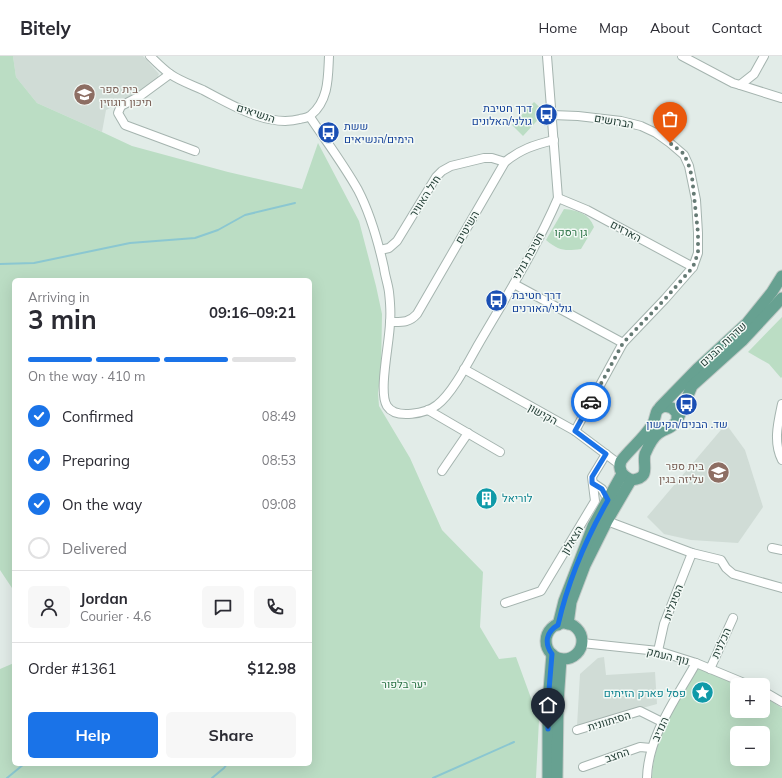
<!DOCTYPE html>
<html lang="en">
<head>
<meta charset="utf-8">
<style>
  :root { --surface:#fff; --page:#f7f7f7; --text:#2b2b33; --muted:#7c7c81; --line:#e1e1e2; --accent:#1a73e8 }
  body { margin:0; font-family:Mulish,Heebo,sans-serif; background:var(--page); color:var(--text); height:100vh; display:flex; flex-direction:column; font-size:15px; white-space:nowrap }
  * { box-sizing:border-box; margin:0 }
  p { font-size:13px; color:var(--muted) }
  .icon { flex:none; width:22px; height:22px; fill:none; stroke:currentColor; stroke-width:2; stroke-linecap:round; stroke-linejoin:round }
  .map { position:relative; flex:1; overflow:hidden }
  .panel { position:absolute; left:12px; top:222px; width:300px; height:488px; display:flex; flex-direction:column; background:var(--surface); border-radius:6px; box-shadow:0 4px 16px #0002 }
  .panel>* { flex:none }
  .fabs { position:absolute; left:730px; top:622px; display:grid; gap:8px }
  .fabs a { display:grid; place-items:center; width:40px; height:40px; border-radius:6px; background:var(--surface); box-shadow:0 4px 16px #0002; font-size:20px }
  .pin { position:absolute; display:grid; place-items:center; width:34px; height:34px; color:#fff; margin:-41px -17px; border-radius:50% 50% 50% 0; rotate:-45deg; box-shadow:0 0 4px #0007 }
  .pin .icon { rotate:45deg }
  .courier { position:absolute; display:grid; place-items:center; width:40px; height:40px; margin:-20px; border:3px solid #1a73e8; border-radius:50%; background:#fff; color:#222; box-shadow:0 1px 5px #0007 }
  .head em { font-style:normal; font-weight:700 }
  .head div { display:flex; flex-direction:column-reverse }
  .head { display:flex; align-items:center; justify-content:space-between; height:68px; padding:0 16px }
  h1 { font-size:26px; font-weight:700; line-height:30px }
  .bar { display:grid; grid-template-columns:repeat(4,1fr); gap:6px 4px; align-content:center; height:48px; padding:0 16px }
  .bar i { height:5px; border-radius:3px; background:var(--line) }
  .bar .on { background:var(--accent) }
  .bar p { grid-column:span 4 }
  .line { display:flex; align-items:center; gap:10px; padding:0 16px; border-top:1px solid var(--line) }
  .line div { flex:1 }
  .round { display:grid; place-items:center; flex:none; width:42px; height:42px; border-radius:6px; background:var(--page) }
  ol { padding:0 16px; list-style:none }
  li { display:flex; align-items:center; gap:12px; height:44px }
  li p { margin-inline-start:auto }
  li .icon { padding:4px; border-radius:50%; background:var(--accent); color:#fff; stroke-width:4 }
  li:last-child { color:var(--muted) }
  li i { width:22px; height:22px; border:2px solid var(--line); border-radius:50% }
  .cta { display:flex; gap:8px; margin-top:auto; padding:8px 16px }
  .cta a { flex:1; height:46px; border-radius:6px; background:var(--accent); color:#fff; font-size:16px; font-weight:700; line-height:46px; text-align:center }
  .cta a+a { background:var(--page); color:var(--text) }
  header { display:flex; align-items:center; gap:24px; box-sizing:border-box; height:56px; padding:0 20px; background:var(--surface); border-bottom:1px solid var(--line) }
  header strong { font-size:19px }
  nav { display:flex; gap:22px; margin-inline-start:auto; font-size:14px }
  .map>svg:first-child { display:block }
</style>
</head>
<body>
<header>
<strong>Bitely</strong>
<nav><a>Home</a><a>Map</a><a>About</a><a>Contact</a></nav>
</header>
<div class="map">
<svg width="782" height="722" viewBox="0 0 782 722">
  <rect width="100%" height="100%" fill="#e2ece8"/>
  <g fill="#d0dcd6">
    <path d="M13 0H143L159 18 153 32 106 54 102 76 37 47 16 21Z"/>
    <path d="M726 368 745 394 763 451 738 487 691 484 664 478 647 461Z"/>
    <path d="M604 601 606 619 655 616 657 648 577 670 580 618 598 602Z"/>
  </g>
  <g fill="#bbddc4" fill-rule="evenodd">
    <path d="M0 0H13L16 21 37 47 102 76 132 90 228 116 302 133 318 87 359 165 376 230 382 258 381 316 378 337 379 350 410 402 442 474 483 516 480 571 499 603 516 601 539 664 536 722H0V613L14 607V708H310V224H14V535L0 514Z"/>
    <path d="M534 46 545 56 523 80 512 69Z"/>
    <path d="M564 153C578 154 589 158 594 171L581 193C565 195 559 195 546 184Z"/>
    <path d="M782 261V321L781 322 769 308 748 296Z"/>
    <path d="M697 611 738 629 737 655H763V640L782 652V722H652C653 682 678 646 697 611ZM737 677H763V703H737Z"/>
  </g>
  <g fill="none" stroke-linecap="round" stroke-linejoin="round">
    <g stroke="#8bc7d1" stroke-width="2">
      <path d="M0 208 34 207 130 187 195 182 218 174 245 159 295 147"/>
      <path d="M7 722 24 708"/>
      <path d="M212 722 224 712 227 708"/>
      <path d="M433 722 514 686"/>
    </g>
    <defs>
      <g id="minor">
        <path d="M150 0C156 6 163 13 170 18 180 25 192 29 203 34 230 48 268 72 300 63 304 62 308 62 311 59 329 44 328 21 329 0"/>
        <path d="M682 0 733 27 740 29"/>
        <path d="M764 0 754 18 740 29 781 42"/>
        <path d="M170 18 140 40 121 50 118 57 125 69 195 95"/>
        <path d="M552 59 578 60 621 65 641 70 656 77 670 87 684 99 689 110 696 144 698 177V197L693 211 665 243 623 287 575 375"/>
        <path d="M310 61C326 85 344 109 358 134 371 159 378 185 384 212 385 220 388 228 389 236 390 245 391 256 390 266 390 285 378 336 387 350 396 364 427 357 437 349 452 338 469 305 478 289 506 241 536 193 558 142L547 0"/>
        <path d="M558 142 587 154 693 211"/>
        <path d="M380 194 389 192 397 185 436 121 442 115 451 110 484 102H492L505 106"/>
        <path d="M514 228 623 287"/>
        <path d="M390 266C402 266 409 267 417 258L505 106C521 93 534 89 554 84"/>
        <path d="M464 313 575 375 619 408"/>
        <path d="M782 348C778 367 773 386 782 404"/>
        <path d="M428 354 500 396"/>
        <path d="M442 415 468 377"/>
        <path d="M593 427 602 433 608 444"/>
        <path d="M607 465 692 497 721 504 726 512 733 518 782 532"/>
        <path d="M772 492 782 494"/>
        <path d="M505 547 541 535 595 445 592 421 606 398"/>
        <path d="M582 587 658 595 696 607 749 629"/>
        <path d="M658 595 664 568 692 497"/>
        <path d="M710 613 733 562"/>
        <path d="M763 635 782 646"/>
        <path d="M577 674 640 655 662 666"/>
        <path d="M583 711 640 691 651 692"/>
        <path d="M647 722C648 680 676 643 696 607"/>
      </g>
      <g id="major">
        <path d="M665 350 672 352 677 357V365C669 375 667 371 659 377 653 381 648 391 645 398 642 409 652 422 631 424 623 420 617 414 621 405 631 392 643 383 652 369 658 360 652 354 665 350Z"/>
        <path d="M660 351 697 313 747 267 772 236 782 220"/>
        <path d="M677 365 692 330 742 285 782 242"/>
        <circle cx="564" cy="585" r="18"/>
        <path d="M568 568 571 546 585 509 607 465 631 424"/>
        <path d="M558 569 564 545 593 470 622 418"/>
        <path d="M548 722V646L552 598"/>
        <path d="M557 722 558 647 561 603"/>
      </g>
    </defs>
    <use href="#minor" stroke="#a5b4af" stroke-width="10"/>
    <use href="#major" stroke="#c1c9c6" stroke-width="13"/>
    <use href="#minor" stroke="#fff" stroke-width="8"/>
    <use href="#major" stroke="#67a191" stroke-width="11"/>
  </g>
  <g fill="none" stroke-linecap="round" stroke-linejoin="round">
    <path stroke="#657a74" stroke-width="4" stroke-dasharray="0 7.2" d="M591 346 623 287 665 243 693 211 698 197V177L692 121 689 110 684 98 670 87"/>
    <path stroke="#1a73e8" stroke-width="5" d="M548 673V646L552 598C544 587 546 576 558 569 568 525 586 483 608 444L602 433 592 427V421L606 398 575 375 591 346"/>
  </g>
  <defs>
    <symbol id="school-disc" viewBox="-11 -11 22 22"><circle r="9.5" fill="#8d6e63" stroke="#f3f9f6"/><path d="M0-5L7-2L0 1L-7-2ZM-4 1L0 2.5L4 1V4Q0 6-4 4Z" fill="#fff"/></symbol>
    <symbol id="bus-disc" viewBox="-11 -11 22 22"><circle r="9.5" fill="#1a4fb4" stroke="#f3f9f6"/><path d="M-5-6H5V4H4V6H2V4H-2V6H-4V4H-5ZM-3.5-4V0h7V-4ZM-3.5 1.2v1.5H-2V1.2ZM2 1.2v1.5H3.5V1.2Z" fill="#fff"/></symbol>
    <symbol id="building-disc" viewBox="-11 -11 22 22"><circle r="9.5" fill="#0f9aa8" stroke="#f3f9f6"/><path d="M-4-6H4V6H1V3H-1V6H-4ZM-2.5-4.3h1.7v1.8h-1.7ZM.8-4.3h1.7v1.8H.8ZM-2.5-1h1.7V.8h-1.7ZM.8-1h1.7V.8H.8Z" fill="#fff"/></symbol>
    <symbol id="sight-disc" viewBox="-11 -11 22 22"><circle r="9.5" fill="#0f9aa8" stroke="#f3f9f6"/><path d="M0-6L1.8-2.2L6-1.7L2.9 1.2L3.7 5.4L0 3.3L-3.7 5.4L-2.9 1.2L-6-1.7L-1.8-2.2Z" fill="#fff"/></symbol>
  </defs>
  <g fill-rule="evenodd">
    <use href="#school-disc" x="72" y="26" width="25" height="25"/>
    <use href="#bus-disc" x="534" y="46" width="25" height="25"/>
    <use href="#bus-disc" x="316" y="64" width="25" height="25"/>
    <use href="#bus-disc" x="484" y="232" width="25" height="25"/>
    <use href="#bus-disc" x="674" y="336" width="25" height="25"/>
    <use href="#school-disc" x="706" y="404" width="25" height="25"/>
    <use href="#building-disc" x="474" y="430" width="25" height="25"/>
    <use href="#sight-disc" x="690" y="624" width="25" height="25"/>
  </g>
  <g text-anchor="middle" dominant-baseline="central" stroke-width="3" stroke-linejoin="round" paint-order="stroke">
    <g font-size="11" fill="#785e54" stroke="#f3f9f6" text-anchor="start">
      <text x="100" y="33">בית ספר<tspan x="100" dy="13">תיכון רוגוזין</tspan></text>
      <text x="704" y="410" text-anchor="end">בית ספר<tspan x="704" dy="13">עליזה בגין</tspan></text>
    </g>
    <g font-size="11" fill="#164399" stroke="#f3f9f6" text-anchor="start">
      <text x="532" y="52" text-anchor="end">דרך חטיבת<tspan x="532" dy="13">גולני/האלונים</tspan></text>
      <text x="344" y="70">ששת<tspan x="344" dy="13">הימים/הנשיאים</tspan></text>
      <text x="512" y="239">דרך חטיבת<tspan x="512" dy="13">גולני/האורנים</tspan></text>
      <text x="687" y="368" text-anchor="middle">שד. הבנים/הקישון</text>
    </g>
    <g font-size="11" fill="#223d35" stroke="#f3f9f6">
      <text transform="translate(256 57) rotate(18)">הנשיאים</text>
      <text transform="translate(614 65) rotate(10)">הברושים</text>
      <text transform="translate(425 140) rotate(-57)">חיל האוויר</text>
      <text transform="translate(467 171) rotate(-60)">השיטים</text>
      <text transform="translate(626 175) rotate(28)">הארזים</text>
      <text transform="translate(528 200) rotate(-61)">חטיבת גולני</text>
      <text transform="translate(723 288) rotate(-43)">שדרות הבנים</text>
      <text transform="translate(543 358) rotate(29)">הקישון</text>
      <text transform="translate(572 484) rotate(-59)">הצאלון</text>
      <text transform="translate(673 546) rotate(-69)">הסיגלית</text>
      <text transform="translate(721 587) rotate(-66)">הכלנית</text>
      <text transform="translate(668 600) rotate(14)">נוף העמק</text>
      <text transform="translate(609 665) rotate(-17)">הסיתוונית</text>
      <text transform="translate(660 673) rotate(-65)">הנדיב</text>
      <text transform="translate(617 699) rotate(-19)">החצב</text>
    </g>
    <g font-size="11" fill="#2d7447" stroke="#f3f9f6">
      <text x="571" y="176">גן רסקו</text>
      <text x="404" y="628">יער בלפור</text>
    </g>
    <g font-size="11" fill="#0d838f" stroke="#f3f9f6" text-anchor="start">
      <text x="502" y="442">לוריאל</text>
      <text x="686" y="637" text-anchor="end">פסל פארק הזיתים</text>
    </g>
  </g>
</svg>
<div class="fabs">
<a>+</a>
<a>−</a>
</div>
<div class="pin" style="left:670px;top:87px;background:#ea580c"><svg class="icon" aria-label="bag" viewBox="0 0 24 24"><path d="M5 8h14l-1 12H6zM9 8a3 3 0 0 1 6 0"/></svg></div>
<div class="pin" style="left:548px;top:673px;background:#1f2937"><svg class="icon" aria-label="home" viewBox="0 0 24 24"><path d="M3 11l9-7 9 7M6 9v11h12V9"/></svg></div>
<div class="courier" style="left:591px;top:346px"><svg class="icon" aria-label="car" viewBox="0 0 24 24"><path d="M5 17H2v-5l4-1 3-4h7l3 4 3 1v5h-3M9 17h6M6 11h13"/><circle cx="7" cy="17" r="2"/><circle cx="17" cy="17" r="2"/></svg></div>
<section class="panel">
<div class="head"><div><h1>3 min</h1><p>Arriving in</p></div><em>09:16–09:21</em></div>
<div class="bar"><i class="on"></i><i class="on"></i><i class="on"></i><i></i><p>On the way · 410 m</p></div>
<ol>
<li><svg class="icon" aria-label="check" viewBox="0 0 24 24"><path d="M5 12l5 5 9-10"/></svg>Confirmed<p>08:49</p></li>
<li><svg class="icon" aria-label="check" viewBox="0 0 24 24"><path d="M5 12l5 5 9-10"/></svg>Preparing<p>08:53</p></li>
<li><svg class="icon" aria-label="check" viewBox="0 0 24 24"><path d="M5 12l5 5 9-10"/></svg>On the way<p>09:08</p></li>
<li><i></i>Delivered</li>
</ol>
<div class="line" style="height:72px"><a class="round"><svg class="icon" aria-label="person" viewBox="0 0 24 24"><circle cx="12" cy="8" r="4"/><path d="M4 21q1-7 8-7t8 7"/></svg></a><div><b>Jordan</b><p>Courier · 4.6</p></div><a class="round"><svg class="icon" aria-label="chat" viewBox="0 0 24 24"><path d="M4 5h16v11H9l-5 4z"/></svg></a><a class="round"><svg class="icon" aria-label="phone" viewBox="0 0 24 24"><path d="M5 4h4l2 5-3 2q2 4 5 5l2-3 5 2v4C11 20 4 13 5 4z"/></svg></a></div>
<div class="line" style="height:52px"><div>Order #1361</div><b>$12.98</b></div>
<div class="cta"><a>Help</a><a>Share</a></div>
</section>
</div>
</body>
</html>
